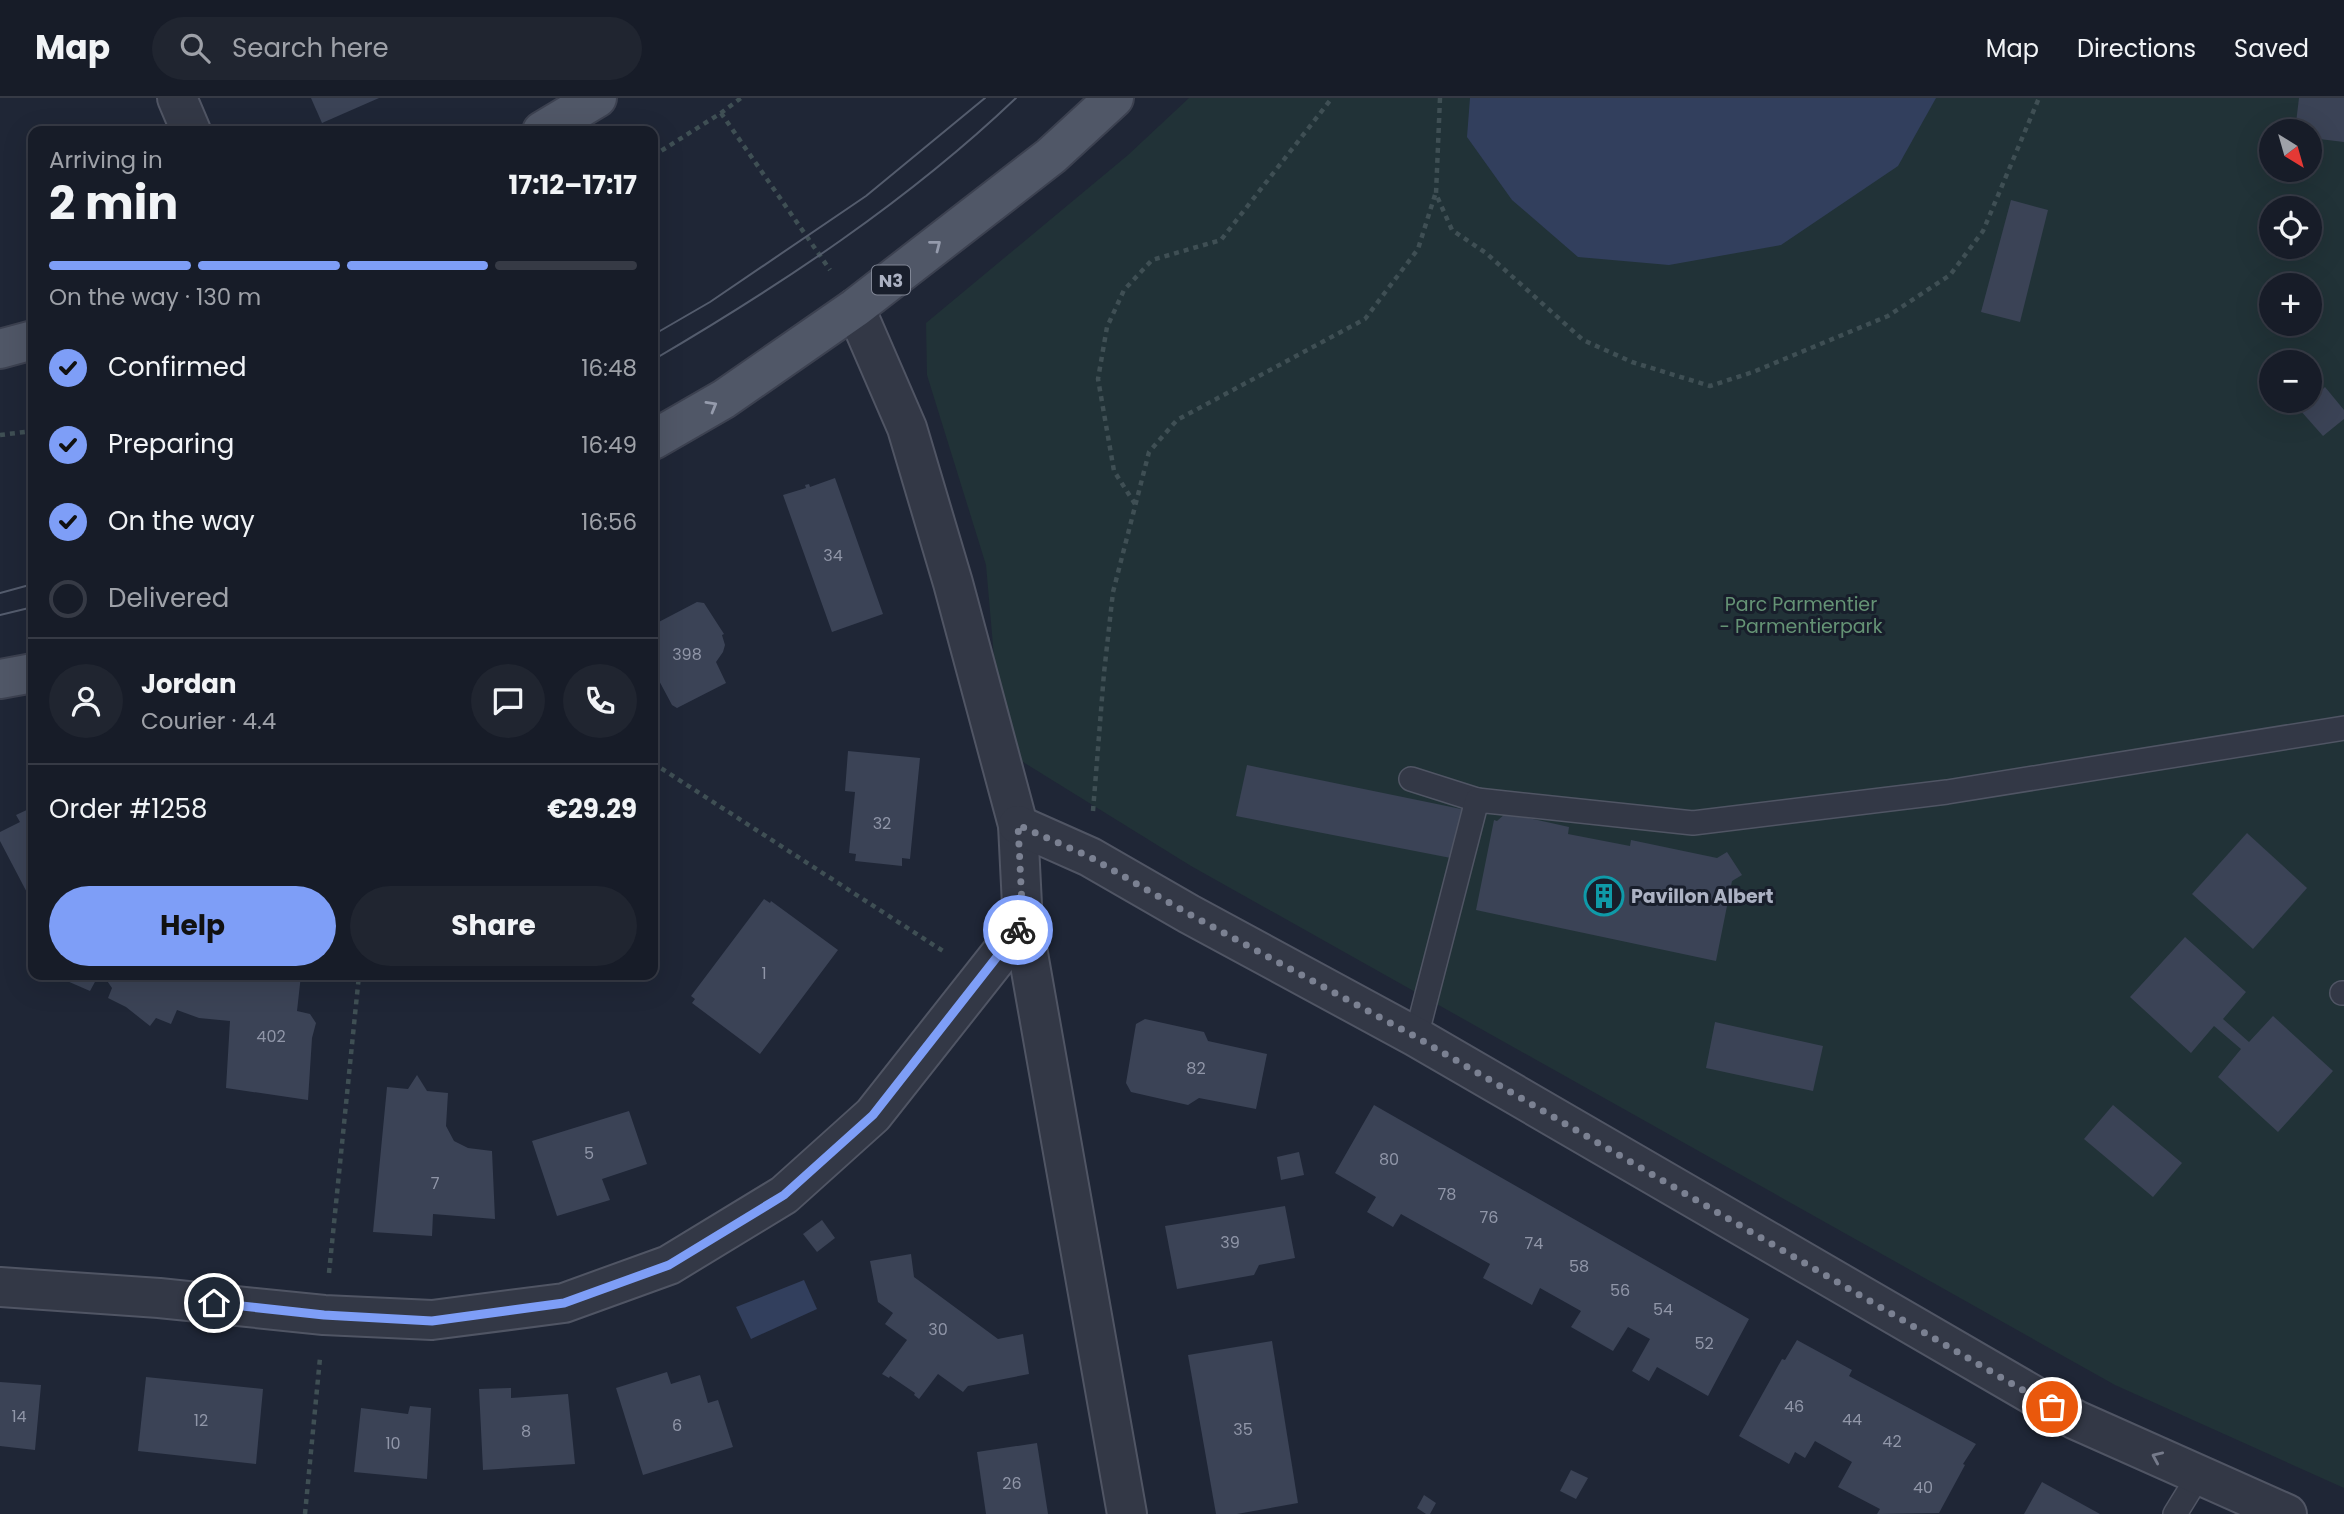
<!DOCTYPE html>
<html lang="en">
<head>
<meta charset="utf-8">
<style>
  :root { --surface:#171c28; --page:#202530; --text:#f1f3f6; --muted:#9ea1a8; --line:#363a45; --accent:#7e9ef7 }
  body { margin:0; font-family:Poppins,sans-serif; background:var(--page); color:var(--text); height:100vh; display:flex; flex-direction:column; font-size:26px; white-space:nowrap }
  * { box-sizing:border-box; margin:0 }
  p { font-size:23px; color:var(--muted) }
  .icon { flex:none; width:38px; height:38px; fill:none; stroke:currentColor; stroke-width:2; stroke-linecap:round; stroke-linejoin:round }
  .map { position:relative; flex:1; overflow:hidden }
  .panel { position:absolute; left:28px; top:28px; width:630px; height:854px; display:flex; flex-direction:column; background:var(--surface); border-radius:14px; box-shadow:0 7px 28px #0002,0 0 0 2px var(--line) }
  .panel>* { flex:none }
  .needle { width:46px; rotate:143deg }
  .fabs { position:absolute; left:2259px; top:21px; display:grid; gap:14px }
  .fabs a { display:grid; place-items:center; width:63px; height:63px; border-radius:50%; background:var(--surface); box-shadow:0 7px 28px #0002,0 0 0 2px var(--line); font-size:35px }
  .pin { position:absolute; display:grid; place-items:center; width:60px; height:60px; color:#fff; margin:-30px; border:4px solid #fff; border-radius:50%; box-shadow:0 2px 7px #0007 }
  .courier { position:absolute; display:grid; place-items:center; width:70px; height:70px; margin:-35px; border:5px solid #7e9ef7; border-radius:50%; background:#fff; color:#222; box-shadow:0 2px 9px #0007 }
  .head em { font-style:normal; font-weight:700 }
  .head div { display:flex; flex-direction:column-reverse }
  .head { display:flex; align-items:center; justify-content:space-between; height:119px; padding:0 21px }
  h1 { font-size:46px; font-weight:700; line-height:52px }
  .bar { display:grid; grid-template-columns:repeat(4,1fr); gap:10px 7px; align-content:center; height:84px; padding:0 21px }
  .bar i { height:9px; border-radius:5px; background:var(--line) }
  .bar .active { background:var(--accent) }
  .bar p { grid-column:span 4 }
  .line { display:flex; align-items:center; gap:18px; padding:0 21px; border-top:2px solid var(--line) }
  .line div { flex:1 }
  .round { display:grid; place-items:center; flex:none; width:74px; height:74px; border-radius:37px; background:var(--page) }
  ol { padding:0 21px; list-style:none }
  li { display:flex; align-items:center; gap:21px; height:77px }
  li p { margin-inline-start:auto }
  li .icon { padding:7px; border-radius:50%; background:var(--accent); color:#111; stroke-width:4 }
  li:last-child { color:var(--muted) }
  li i { width:38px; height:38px; border:4px solid var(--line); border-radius:50% }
  .button { display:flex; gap:14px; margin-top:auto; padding:14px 21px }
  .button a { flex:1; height:80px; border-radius:42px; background:var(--accent); color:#111; font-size:28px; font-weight:700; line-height:80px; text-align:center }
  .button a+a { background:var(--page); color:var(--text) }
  header { display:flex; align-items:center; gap:42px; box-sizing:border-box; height:98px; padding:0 35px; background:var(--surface); border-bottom:2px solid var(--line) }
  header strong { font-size:33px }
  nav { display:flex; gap:38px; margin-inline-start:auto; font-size:24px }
  .search { width:490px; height:63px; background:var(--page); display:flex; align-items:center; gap:18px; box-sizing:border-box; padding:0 24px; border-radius:38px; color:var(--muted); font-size:26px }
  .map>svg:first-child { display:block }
</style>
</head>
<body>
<header>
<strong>Map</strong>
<div class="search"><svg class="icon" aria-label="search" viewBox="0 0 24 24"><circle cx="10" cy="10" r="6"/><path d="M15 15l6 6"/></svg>Search here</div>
<nav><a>Map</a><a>Directions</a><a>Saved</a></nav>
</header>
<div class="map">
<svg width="2344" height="1416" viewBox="0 0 2344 1416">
  <rect width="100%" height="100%" fill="#1f2636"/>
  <path fill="#213237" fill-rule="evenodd" d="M1189 0H2344V1390L2115 1287 1191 768 1002 651 986 467 927 277 926 225 1128 57ZM2272 33H2310V72H2272ZM2272 110H2310V149H2272ZM2272 187H2310V226H2272ZM2272 264H2310V303H2272Z"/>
  <g fill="#323f5d">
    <path d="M1470 0H1936L1898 68 1781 147 1669 167 1578 159 1512 102 1467 39Z"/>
    <path d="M804 1182 817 1211 751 1241 736 1209Z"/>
  </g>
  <g fill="#3b4356">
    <path d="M311 0H379L322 25Z"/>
    <path d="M2299 0H2344V44L2311 40 2310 33H2295Z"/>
    <path d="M2011 102 2048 112 2020 224 1981 214Z"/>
    <path d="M2325 289 2344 312V321L2323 338 2300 312Z"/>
    <path d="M835 380 883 516 832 534 783 397 806 390 805 387 809 386 810 389Z"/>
    <path d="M697 504 704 505 724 536 722 537 725 547 723 554 716 564 726 585 677 610 672 607 656 577H653V527Z"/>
    <path d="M848 653 920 660 910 761 902 760V768L855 763 856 756 849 755 855 694 845 693Z"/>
    <path d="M1247 667 1466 712 1456 761 1236 718Z"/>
    <path d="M33 709V806L0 743V734L20 724 16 717Z"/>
    <path d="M1506 715 1569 729 1568 736 1630 748 1631 742 1717 760 1727 754 1742 777 1732 783 1716 863 1476 812 1494 722 1497 723Z"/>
    <path d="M2247 735 2307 790 2253 851 2192 796Z"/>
    <path d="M764 801 770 805 771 803 838 852 760 956 692 905 695 901 691 898Z"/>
    <path d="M2185 839 2246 894 2223 921 2249 944 2273 918 2333 973 2278 1034 2218 979 2241 951 2214 928 2191 955 2130 899Z"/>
    <path d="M68 877H101L95 880 96 882 90 893 67 883Z"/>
    <path d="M103 877H301L297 913 310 916 316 925 312 940 308 1002 226 990 230 923 199 920 177 912 171 926 156 920 150 928 126 909 108 900 112 890Z"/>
    <path d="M1145 921 1204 934 1208 943 1267 956 1256 1011 1199 1000 1188 1007 1131 994 1126 985 1136 926Z"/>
    <path d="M1715 924 1823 948 1813 993 1706 970Z"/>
    <path d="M417 977 427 993 448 995 446 1028 454 1043 468 1050 492 1053 495 1121 433 1116 432 1138 373 1134 387 989 408 991Z"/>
    <path d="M1374 1007 1749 1221 1708 1298 1657 1269 1649 1283 1632 1273 1650 1241 1628 1229 1613 1253 1571 1229 1581 1213 1540 1190 1532 1207 1483 1180 1490 1166 1401 1116 1393 1129 1367 1114 1376 1099 1335 1075Z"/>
    <path d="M2113 1007 2182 1065 2153 1099 2084 1041Z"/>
    <path d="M629 1013 647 1066 602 1081 610 1102 557 1118 532 1043Z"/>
    <path d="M1299 1054 1304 1077 1281 1082 1277 1059Z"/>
    <path d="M1285 1108 1295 1160 1259 1167 1254 1177 1177 1191 1165 1128Z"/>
    <path d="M822 1122 835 1140 817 1154 803 1136Z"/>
    <path d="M911 1156 914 1179 998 1241 1023 1236 1029 1276 968 1288 963 1294 938 1276 919 1301 914 1297 915 1295 890 1278 889 1280 882 1276 907 1242 885 1226 893 1215 878 1204 870 1163Z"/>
    <path d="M1797 1242 1852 1272 1849 1278 1976 1346 1963 1366 1965 1367 1939 1415 1877 1416 1880 1411 1838 1389 1852 1364 1815 1343 1805 1360 1795 1354 1789 1366 1739 1338 1782 1261 1785 1262Z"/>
    <path d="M1272 1243 1298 1405 1237 1416H1216L1188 1257Z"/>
    <path d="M667 1274 671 1286 700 1277 708 1305 718 1302 733 1349 643 1377 616 1290Z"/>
    <path d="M146 1279 263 1291 256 1366 138 1353Z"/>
    <path d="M0 1284 41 1287 35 1352 0 1348Z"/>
    <path d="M511 1290V1300L568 1296 575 1366 483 1372 479 1291Z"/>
    <path d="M410 1308 431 1310 427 1381 354 1374 361 1310 408 1316Z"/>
    <path d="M1037 1345 1048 1416H986L977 1354Z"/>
    <path d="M1571 1372 1588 1380 1576 1401 1560 1393Z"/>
    <path d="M2042 1384 2100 1416H2024Z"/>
    <path d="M1424 1397 1436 1405 1430 1416H1426L1417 1410Z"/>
  </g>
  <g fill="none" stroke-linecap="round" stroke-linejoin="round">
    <defs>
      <g id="service">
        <path d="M1411 681 1477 702"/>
        <path d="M2342 895H2344"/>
        <path d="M1416 939 1477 702 1693 725 1947 694 2344 630"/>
        <path d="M2175 1416 2199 1377"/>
      </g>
      <g id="minor">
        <path d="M177 0 191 33"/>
        <path d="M855 210 907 330 953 485 1018 727 1023 827 1127 1416"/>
        <path d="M1018 727 1090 759 1189 816 1416 939 2076 1322 2287 1416"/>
        <path d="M0 1189 159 1200 324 1217 432 1222 564 1205 669 1167 784 1097 873 1017 1023 827"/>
      </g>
      <g id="primary">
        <path d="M542 33 597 0"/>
        <path d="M0 251 33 242"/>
        <path d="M653 342 724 301 855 210 1051 58 1114 0"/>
        <path d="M0 581 33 575"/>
      </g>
    </defs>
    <use href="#service" stroke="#505564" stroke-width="26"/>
    <use href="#minor" stroke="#505564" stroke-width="42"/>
    <use href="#primary" stroke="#3c4150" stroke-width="42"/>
    <g stroke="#3f4f54" stroke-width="4.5" stroke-dasharray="5 5" stroke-linecap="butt">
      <path d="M1440 0 1436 96 1452 132 1486 155 1583 242 1632 264 1710 288 1753 274 1888 218 1950 177 1983 133 2039 0"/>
      <path d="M721 15 830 172"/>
      <path d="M653 58 721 15 741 0"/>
      <path d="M0 337 33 333"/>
      <path d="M1135 406 1114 373 1098 281 1107 229 1124 192 1152 162 1221 142 1332 0"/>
      <path d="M653 665 946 855"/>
      <path d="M1093 713 1104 575 1113 494 1149 354 1177 322 1365 221 1418 151 1435 97"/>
      <path d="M329 1175 359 877"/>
      <path d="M305 1416 320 1260"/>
    </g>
    <use href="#service" stroke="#333846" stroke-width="23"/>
    <use href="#minor" stroke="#333846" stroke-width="38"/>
    <use href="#primary" stroke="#505767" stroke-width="38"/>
    <g stroke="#545c6d" stroke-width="2">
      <path d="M653 237 710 204 866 98 985 0"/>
      <path d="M653 262C781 187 908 103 1016 0"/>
      <path d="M0 495 33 486"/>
      <path d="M0 517 33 509"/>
    </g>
  </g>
  <defs><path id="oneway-chevron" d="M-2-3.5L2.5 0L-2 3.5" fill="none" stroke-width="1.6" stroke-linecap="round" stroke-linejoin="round" transform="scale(1.75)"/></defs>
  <g stroke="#959bac">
    <use href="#oneway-chevron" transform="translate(936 147) rotate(-38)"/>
    <use href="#oneway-chevron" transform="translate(712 308) rotate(-30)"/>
  </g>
  <use stroke="#767b8b" href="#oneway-chevron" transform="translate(2157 1359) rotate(-156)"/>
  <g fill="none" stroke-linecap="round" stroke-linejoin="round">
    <path stroke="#7b8192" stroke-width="7" stroke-dasharray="0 12.6" d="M1018 832 1023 827 1018 727 1090 759 1189 816 1416 939 2052 1309"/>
    <path stroke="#7e9ef7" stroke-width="9" d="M214 1205 324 1217 432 1223 564 1205 669 1167 784 1097 873 1017 1018 832"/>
  </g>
  <defs>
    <symbol id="building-ring" viewBox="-11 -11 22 22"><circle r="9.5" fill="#181e2b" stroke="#0f9aa8" stroke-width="1.5"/><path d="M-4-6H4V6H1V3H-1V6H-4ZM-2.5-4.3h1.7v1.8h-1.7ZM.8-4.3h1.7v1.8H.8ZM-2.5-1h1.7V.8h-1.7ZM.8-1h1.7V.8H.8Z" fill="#0f9aa8"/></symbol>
  </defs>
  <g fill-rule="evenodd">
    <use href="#building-ring" x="1582" y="776" width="44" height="44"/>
  </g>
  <g text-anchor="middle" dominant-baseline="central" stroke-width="6" stroke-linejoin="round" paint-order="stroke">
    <g font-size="16" fill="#9096a8">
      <text x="833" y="457">34</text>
      <text x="687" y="556">398</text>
      <text x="882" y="725">32</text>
      <text x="764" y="875">1</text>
      <text x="271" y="938">402</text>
      <text x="1196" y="970">82</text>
      <text x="589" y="1055">5</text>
      <text x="1389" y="1061">80</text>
      <text x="435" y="1085">7</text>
      <text x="1447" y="1096">78</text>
      <text x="1489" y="1119">76</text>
      <text x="1230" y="1144">39</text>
      <text x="1534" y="1145">74</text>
      <text x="1579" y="1168">58</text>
      <text x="1620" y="1192">56</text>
      <text x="1663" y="1211">54</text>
      <text x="938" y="1231">30</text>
      <text x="1704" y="1245">52</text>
      <text x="1794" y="1308">46</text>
      <text x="19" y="1318">14</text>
      <text x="1852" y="1321">44</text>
      <text x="201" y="1322">12</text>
      <text x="677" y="1327">6</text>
      <text x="1243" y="1331">35</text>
      <text x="526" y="1333">8</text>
      <text x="1892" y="1343">42</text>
      <text x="393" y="1345">10</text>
      <text x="1012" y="1385">26</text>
      <text x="1923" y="1389">40</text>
    </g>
    <rect fill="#181e2b" stroke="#808695" stroke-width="2" x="872" y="167.5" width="38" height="29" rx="5"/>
    <g font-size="18" font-weight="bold" fill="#acb2c3">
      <text x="891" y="182">N3</text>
    </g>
    <g font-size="19" fill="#659375" stroke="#181e2b">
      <text x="1801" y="506">Parc Parmentier<tspan x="1801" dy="22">- Parmentierpark</tspan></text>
    </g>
    <g font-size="19" font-weight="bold" fill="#acb2c3" stroke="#181e2b" text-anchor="start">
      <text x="1631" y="798">Pavillon Albert</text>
    </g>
  </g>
</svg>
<div class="fabs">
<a><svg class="needle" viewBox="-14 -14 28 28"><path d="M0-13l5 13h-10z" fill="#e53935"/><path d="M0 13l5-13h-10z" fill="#9ea1a8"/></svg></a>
<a><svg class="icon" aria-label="locate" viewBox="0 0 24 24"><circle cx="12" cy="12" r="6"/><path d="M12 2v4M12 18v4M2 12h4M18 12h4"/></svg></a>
<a>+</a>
<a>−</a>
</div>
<div class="pin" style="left:2052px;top:1309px;background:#ea580c"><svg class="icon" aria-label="bag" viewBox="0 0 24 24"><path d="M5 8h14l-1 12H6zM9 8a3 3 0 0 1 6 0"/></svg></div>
<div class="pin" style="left:214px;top:1205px;background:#1f2937"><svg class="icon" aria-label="home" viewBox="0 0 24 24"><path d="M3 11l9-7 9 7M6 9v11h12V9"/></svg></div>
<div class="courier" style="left:1018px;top:832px"><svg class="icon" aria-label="bike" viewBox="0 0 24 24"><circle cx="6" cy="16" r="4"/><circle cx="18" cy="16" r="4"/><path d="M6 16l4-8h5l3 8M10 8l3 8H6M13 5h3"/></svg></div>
<section class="panel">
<div class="head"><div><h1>2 min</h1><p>Arriving in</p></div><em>17:12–17:17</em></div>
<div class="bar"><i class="active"></i><i class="active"></i><i class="active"></i><i></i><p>On the way · 130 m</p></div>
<ol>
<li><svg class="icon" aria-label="check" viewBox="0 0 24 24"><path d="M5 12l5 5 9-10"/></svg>Confirmed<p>16:48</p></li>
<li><svg class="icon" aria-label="check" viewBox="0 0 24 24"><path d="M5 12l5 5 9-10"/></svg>Preparing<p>16:49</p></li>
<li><svg class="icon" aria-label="check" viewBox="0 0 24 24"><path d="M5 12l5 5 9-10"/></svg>On the way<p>16:56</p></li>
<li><i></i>Delivered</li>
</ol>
<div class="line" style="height:126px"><a class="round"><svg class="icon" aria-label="person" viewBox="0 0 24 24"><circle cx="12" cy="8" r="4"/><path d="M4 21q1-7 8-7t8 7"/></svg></a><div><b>Jordan</b><p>Courier · 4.4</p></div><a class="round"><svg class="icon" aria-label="chat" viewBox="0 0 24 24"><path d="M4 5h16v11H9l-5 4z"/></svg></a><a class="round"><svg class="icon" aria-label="phone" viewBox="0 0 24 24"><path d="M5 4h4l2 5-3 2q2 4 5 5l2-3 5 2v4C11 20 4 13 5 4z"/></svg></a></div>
<div class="line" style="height:91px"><div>Order #1258</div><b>€29.29</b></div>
<div class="button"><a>Help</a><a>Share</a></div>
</section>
</div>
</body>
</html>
